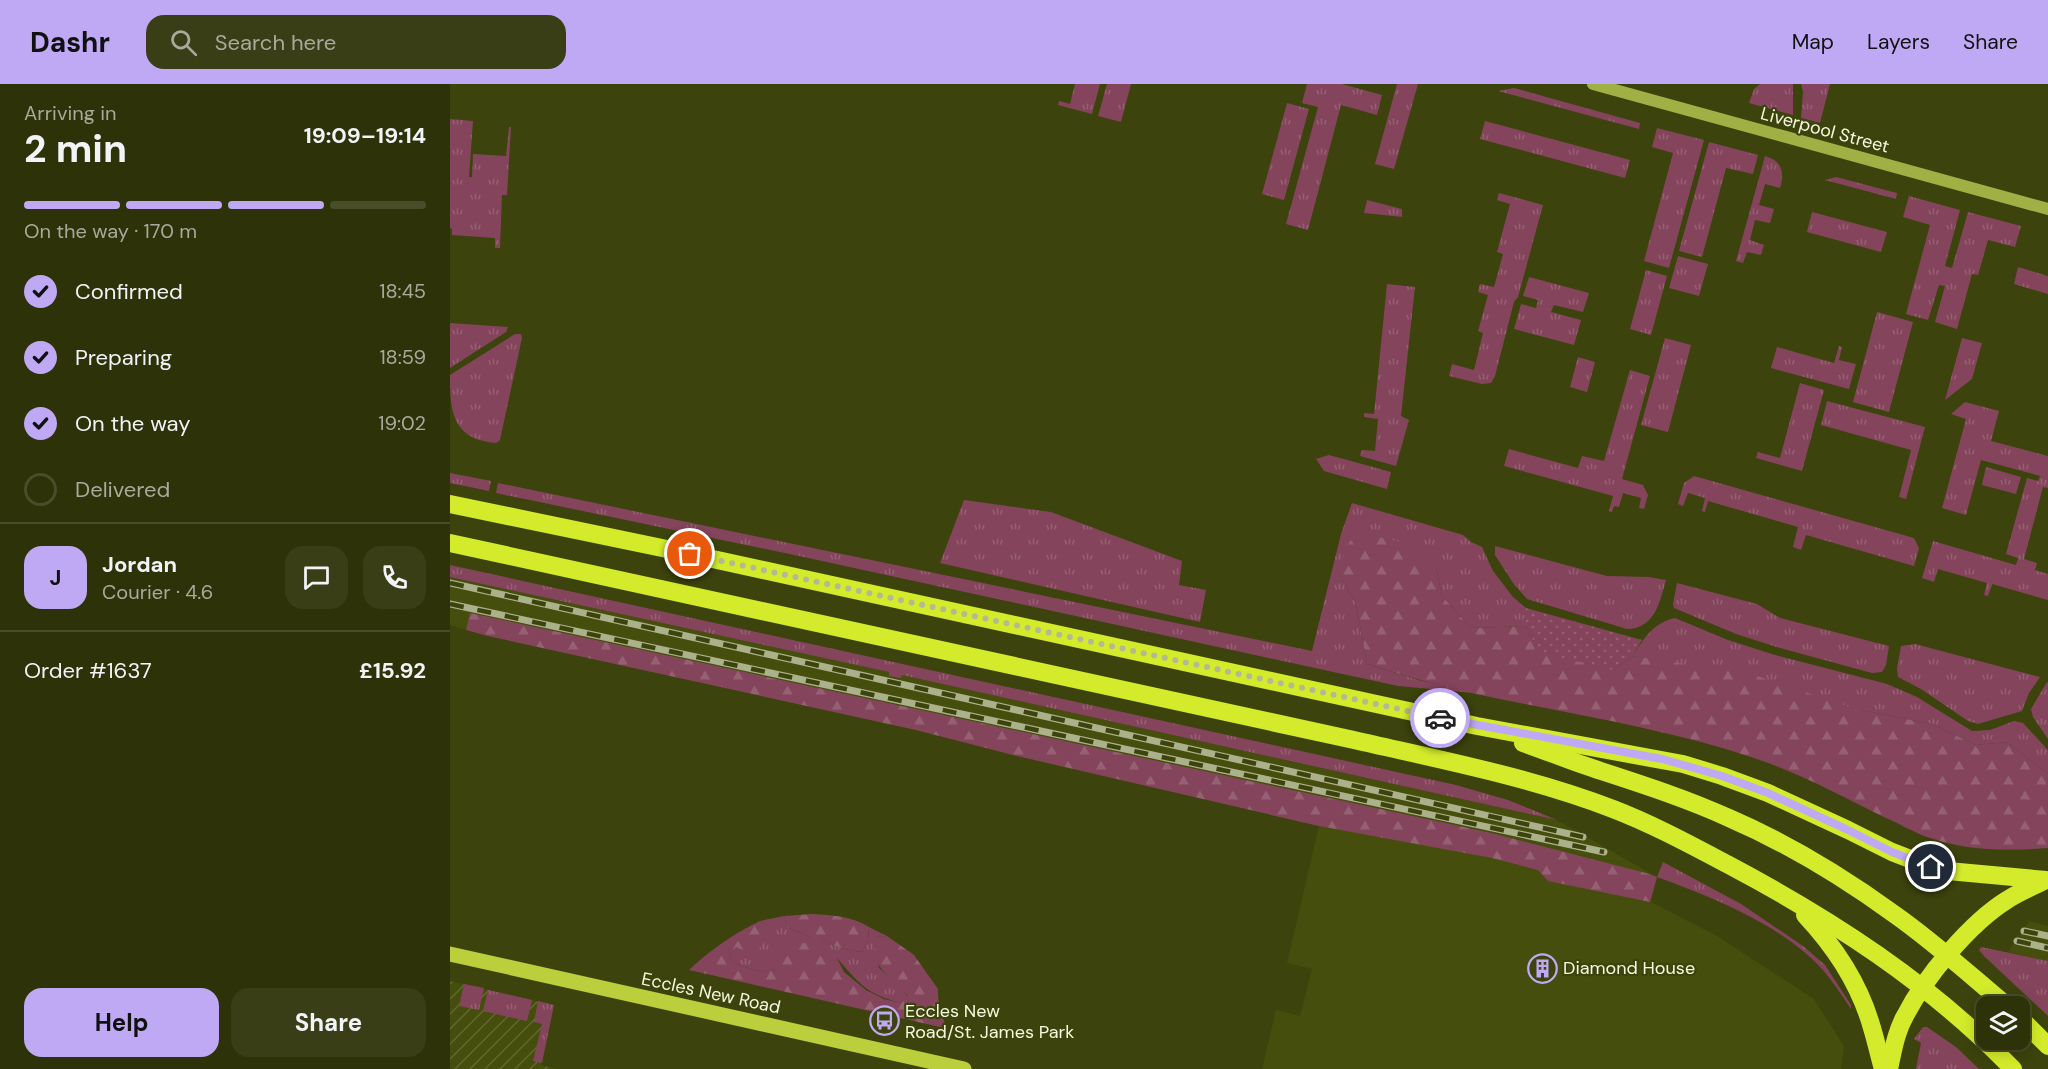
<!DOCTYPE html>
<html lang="en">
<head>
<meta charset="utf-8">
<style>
  :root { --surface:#2d3209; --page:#393e17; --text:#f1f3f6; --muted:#a7aa9c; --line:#484d2a; --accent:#bfa9f4 }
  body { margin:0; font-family:"DM Sans",sans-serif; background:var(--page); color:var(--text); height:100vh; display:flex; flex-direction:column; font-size:22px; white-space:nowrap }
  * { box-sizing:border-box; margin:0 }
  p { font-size:20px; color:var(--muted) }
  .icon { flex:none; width:33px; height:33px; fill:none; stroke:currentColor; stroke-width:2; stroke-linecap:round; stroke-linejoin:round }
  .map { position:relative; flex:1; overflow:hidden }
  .sheet { display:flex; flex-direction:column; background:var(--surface); width:450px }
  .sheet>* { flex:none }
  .fabs { position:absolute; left:1526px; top:912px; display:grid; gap:12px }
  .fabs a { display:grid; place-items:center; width:54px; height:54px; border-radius:12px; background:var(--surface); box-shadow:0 3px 15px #0003,0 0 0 2px var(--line); font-size:30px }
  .pin { position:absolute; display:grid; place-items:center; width:51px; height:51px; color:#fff; margin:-26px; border:3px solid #fff; border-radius:50%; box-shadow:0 2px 6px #0007 }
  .courier { position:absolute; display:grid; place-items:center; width:60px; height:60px; margin:-30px; border:4px solid #bfa9f4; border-radius:50%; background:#fff; color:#222; box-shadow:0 2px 8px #0007 }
  .headline em { font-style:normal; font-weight:700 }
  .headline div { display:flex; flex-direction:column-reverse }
  .headline { display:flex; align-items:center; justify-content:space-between; height:102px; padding:0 24px }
  h1 { font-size:39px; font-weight:700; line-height:45px }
  .bar { display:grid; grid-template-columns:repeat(4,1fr); gap:9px 6px; align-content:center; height:72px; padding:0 24px }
  .bar i { height:8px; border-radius:4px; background:var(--line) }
  .bar .selected { background:var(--accent) }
  .bar p { grid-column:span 4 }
  .line { display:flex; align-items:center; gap:15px; padding:0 24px; border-top:2px solid var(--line) }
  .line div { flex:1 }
  .round { display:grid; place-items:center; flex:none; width:63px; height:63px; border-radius:18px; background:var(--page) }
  ol { padding:0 24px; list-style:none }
  li { display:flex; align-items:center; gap:18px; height:66px }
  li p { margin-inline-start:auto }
  li .icon { padding:6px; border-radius:50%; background:var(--accent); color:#111; stroke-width:4 }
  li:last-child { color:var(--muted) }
  li i { width:33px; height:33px; border:3px solid var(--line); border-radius:50% }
  .primary-button { display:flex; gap:12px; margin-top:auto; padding:12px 24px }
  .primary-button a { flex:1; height:69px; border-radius:18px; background:var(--accent); color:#111; font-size:24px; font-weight:700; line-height:69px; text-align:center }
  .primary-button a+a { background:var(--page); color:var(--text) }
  header { display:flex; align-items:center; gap:36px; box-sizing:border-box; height:84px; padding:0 30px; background:var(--accent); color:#111 }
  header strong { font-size:28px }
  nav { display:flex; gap:33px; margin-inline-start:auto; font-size:21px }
  .search { width:420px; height:54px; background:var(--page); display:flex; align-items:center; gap:15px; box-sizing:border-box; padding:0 21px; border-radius:18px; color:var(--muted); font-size:22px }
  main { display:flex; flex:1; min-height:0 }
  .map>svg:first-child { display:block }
</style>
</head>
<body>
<header>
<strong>Dashr</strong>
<div class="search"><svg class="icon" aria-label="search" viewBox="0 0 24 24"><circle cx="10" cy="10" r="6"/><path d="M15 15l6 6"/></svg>Search here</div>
<nav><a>Map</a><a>Layers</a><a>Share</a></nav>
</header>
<main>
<section class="sheet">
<div class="headline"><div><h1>2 min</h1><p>Arriving in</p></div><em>19:09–19:14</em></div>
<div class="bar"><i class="selected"></i><i class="selected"></i><i class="selected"></i><i></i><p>On the way · 170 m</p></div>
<ol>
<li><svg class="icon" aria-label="check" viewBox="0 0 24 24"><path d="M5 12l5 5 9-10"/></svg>Confirmed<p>18:45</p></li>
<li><svg class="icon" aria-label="check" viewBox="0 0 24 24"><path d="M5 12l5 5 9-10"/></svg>Preparing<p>18:59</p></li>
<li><svg class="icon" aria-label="check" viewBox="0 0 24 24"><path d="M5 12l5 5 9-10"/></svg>On the way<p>19:02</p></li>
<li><i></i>Delivered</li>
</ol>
<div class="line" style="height:108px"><b class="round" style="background:var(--accent);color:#111">J</b><div><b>Jordan</b><p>Courier · 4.6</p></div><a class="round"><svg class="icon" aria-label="chat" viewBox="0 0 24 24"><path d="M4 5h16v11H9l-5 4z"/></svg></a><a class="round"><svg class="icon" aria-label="phone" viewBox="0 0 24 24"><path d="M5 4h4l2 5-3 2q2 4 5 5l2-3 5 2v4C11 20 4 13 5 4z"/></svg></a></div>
<div class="line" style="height:78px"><div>Order #1637</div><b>£15.92</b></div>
<div class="primary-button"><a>Help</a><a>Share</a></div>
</section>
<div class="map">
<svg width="1598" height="985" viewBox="0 0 1598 985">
  <defs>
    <pattern id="industrial-furrows" width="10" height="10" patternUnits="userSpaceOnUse" patternTransform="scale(1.5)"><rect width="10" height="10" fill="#454e0c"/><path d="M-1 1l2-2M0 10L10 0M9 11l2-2" fill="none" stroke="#60682f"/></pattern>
    <pattern id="grass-tufts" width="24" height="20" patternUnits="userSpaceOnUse" patternTransform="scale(1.5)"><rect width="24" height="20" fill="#84445c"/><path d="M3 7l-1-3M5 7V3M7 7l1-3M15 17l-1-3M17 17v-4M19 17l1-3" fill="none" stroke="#966073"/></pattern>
    <pattern id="forest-firs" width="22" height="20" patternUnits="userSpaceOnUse" patternTransform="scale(1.5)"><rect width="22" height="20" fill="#84445c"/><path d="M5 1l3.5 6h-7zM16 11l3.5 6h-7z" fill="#966073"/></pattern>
    <pattern id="park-dots" width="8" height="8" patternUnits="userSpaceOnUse" patternTransform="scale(1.5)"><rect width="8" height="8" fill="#84445c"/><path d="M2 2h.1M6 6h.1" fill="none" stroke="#966073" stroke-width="1.8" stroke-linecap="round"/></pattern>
  </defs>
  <rect width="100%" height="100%" fill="#3c430c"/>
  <g fill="#454e0c">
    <path d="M0 493 440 588 439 591H452L1107 736 1207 793 1201 818 1267 852 1364 915 1394 962 1391 985H812L826 926 850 932 862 885 837 879 869 742 563 671 466 646 38 552 0 541Z"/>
    <path d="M1579 837 1598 842V877L1558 868Z"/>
  </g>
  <path fill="url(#industrial-furrows)" d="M0 897 104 921 91 981 108 985H0Z"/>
  <g fill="url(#grass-tufts)">
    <path d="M625 0H650L642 30 608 21 609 17 620 20Z"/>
    <path d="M657 0H681L671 38 648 32Z"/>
    <path d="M857 0H892L932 11 927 31 891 21 858 146 836 140 868 23 852 19Z"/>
    <path d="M947 0H968L944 85 925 80Z"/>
    <path d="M1310 0H1343V31L1299 19 1304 5Z"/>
    <path d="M1351 0H1380L1370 39 1351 34 1353 8Z"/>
    <path d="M1064 4 1190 39 1189 45 1048 7Z"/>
    <path d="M837 19 859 25 834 116 812 110Z"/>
    <path d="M0 35 23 37 19 93H22L23 70 56 72 59 43H61L57 111H52L50 164H45V154L2 151V145L0 144Z"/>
    <path d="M1035 37 1180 76 1175 94 1030 55Z"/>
    <path d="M1207 44 1254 56 1219 184 1194 177 1223 69 1202 63Z"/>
    <path d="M1259 58 1308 71 1303 90 1276 84 1252 173 1229 167Z"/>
    <path d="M1315 72C1332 77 1335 88 1330 104L1315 100 1309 121 1324 125 1320 139 1305 136 1300 156 1314 161 1311 171 1297 168 1293 179 1286 177Z"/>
    <path d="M1386 93 1447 109 1446 115 1375 96Z"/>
    <path d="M1049 109 1093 121 1068 213 1064 218 1045 292 1041 299 1032 300 999 292 1002 280 1024 286 1033 249 1028 247 1038 211 1028 208 1030 200 1044 203 1053 170 1047 168 1060 120 1047 116Z"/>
    <path d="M1459 112 1510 126 1495 182 1502 184 1518 128 1571 142 1565 163 1538 156 1528 191 1522 190 1507 245 1485 238 1495 202 1489 201 1478 236 1456 230 1480 141 1453 133Z"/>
    <path d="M917 116 952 125V133L914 129Z"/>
    <path d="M1362 128 1437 148 1431 168 1357 148Z"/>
    <path d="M1228 172 1258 180 1249 212 1219 204Z"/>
    <path d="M1568 183 1598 192V210L1564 200Z"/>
    <path d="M1196 186 1217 192 1201 251 1180 245Z"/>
    <path d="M1079 193 1139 209 1133 228 1104 221 1101 228 1131 236 1124 261 1064 245 1071 220 1086 224 1088 216 1073 212Z"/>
    <path d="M937 200 965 203 951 332 959 336 946 382 910 372 912 366 925 367 928 335 914 333V329L924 330Z"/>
    <path d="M1427 228 1463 238 1439 328 1403 318Z"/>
    <path d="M0 239 58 243 56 248 0 284Z"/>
    <path d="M65 250H71L72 254 50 356 46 359C2 355 0 328 0 291Z"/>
    <path d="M1215 254 1241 261 1218 348 1191 341Z"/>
    <path d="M1512 254 1532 259 1522 295 1495 316Z"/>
    <path d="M1389 262 1392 263 1389 276 1406 280 1399 305 1321 284 1327 263 1384 279Z"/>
    <path d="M1128 273 1145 278 1137 308 1120 303Z"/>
    <path d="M1180 286 1200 292 1172 395 1193 401 1198 411 1194 425 1189 424 1191 414 1173 409 1169 423 1164 422 1162 428 1159 427 1163 412 1054 382 1059 365 1128 384 1132 372 1154 377Z"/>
    <path d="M1350 299 1374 306 1352 387 1306 374 1308 368 1330 374Z"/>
    <path d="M1377 317 1475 343 1456 415 1449 413 1461 366 1371 341Z"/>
    <path d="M1515 318 1549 327 1541 357 1598 372V404L1593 403 1574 475 1587 479 1585 486 1598 490V516L1542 500 1538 512 1534 511 1537 499 1488 485 1484 498 1472 494 1483 457 1566 481 1568 474 1556 470 1577 394 1588 397 1590 392 1531 376 1516 431 1492 424 1516 335 1501 330Z"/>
    <path d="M879 371 941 388 937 405 874 387 866 375Z"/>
    <path d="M1536 383 1571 393 1566 410 1532 401Z"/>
    <path d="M0 389 41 397 39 407 0 399Z"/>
    <path d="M1244 392 1464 454 1469 464 1464 482 1356 451 1351 466 1343 463 1348 443 1258 417 1255 428 1252 427 1255 414 1238 409 1233 422 1228 420 1234 399Z"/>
    <path d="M48 399 862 567 891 450 902 419 1013 451 1021 458 1032 463 1043 487 1063 513 1076 524V542L1021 544 992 512 986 483 887 486 906 520 917 580 972 597 1025 609 948 602 335 469 46 409Z"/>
    <path d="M514 416 601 428 732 477 729 501 756 506 750 538 490 479Z"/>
    <path d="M1045 462 1157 492 1199 493 1216 496C1210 517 1205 545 1177 545L1077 515 1063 499 1045 471Z"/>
    <path d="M0 481 1006 701 1058 716 1107 736 452 591 451 594 439 592V588L0 493Z"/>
    <path d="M1227 499 1307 520 1330 534 1439 562 1436 581 1432 588 1422 589 1330 564 1286 550 1224 524 1223 520Z"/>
    <path d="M1225 534 1278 556 1325 571 1437 600 1467 613 1522 647 1540 646 1564 637 1573 639 1598 666V690L1557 658 1526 661 1482 640 1406 625 1183 572C1194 554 1203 539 1225 534Z"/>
    <path d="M1465 560 1590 593 1579 609 1572 627 1528 640 1518 637 1471 605 1448 593 1447 585 1451 562Z"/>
    <path d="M1597 598 1598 599V655L1583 633 1581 625Z"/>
    <path d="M1213 778 1291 820 1353 862 1375 881 1401 921V925C1391 910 1382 896 1371 884 1330 840 1262 813 1207 793Z"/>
    <path d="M334 832 337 843 360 853H372C383 864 397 866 412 868L418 856 419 843 437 852 424 853 429 884 450 902 458 913 451 919C416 910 410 900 387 874L323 877 329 886C309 889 300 886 282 877L280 871 286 862 317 841 310 837Z"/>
    <path d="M1531 863 1598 877V932L1534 872 1529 866Z"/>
    <path d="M14 900 34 904 29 926 9 922Z"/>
    <path d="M38 906 82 916 77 937 33 927Z"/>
    <path d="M88 917 104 921 92 979 83 977 92 940 84 938Z"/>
    <path d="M1473 943H1477L1506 963 1529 985H1466L1471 959 1464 955Z"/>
  </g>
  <g fill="url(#forest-firs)">
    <path d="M919 451 956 459 986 483 992 512 1021 544 1076 542 1084 558 1163 586 1183 572 1304 591 1406 625 1482 640 1526 661 1557 658 1598 690V764C1556 767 1517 767 1477 753 1463 748 1450 740 1436 734 1393 713 1350 689 1304 674 1214 644 1119 630 1026 610 989 602 953 591 917 580L906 520 887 486 900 457Z"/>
    <path d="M20 529 1037 748 1196 789 1207 793 1200 818 1098 797 1088 786 1042 774 869 742 563 671 466 646 38 552 16 546Z"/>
    <path d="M362 830C382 831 401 832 419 843L418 856 412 868C397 866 383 864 372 853H360L337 843 334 832Z"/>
    <path d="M310 837 317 841 316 851 310 864 297 868 286 863 280 871 282 877C300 886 309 889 328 886L323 877 325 866 351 858 368 863 387 874 394 888 416 906 434 915 451 919 458 912C439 888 422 889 424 853L437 852 464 871 488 905C487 918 493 928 495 942L490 943 239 886C260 866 283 850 310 837Z"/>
  </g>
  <path fill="url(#park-dots)" d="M1076 524 1192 556 1183 572 1163 586 1094 570 1084 558 1076 542Z"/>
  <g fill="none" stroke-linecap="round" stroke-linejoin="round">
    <path stroke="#a0b044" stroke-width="12" d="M1143 0 1598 125"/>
    <path stroke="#bacf3b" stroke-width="15" d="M0 870 514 985"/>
    <g stroke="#d3eb2a" stroke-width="18">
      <path d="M0 420 217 465 1027 642 1233 680 1272 692 1318 709 1398 746 1442 768 1481 783 1498 787 1596 796"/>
      <path d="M0 459 904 656C991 676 1080 693 1163 725 1202 740 1239 760 1277 780 1381 835 1480 899 1563 985"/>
      <path d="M1073 659C1099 668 1125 679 1151 687 1194 701 1237 715 1279 734 1337 759 1393 793 1444 830 1484 858 1520 891 1557 922"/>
      <path d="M1355 831C1385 863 1410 901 1422 944 1426 957 1429 971 1433 985"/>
      <path d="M1569 933 1598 962"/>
      <path d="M1439 985C1443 967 1446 948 1455 932 1475 893 1520 839 1557 816 1569 808 1582 803 1594 797"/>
    </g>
    <defs>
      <g id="rail">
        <path d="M0 499 1133 753"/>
        <path d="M0 520 1154 768"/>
        <path d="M1574 847 1598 852"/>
        <path d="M1567 857 1598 864"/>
      </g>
    </defs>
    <use href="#rail" stroke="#abb18a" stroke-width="7"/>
    <use href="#rail" stroke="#3c430c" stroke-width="4.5" stroke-dasharray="14" stroke-linecap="butt"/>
  </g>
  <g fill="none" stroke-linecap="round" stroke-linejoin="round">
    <path stroke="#b3b993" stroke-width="6" stroke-dasharray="0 10.8" d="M240 470 990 634"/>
    <path stroke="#bfa9f4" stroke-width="8" d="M990 634 1212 675 1272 692 1318 709 1398 746 1442 768 1481 783"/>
  </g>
  <defs>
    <symbol id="building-ring" viewBox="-11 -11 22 22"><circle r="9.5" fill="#3c430c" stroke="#bfa9f4" stroke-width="1.5"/><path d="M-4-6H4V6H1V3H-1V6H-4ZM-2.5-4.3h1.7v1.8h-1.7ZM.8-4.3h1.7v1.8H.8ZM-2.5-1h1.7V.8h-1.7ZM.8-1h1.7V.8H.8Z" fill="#bfa9f4"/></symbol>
    <symbol id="bus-ring" viewBox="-11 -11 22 22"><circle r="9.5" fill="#3c430c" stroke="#bfa9f4" stroke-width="1.5"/><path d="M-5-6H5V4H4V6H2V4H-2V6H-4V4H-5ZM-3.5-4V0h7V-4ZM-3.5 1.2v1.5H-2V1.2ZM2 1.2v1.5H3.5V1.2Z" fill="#bfa9f4"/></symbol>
  </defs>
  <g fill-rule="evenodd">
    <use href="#building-ring" x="1076" y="868" width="33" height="33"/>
    <use href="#bus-ring" x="418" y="920" width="33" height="33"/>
  </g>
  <g text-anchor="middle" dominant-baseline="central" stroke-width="4.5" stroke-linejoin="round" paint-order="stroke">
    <g font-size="18" fill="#f3f9dc" stroke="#3c430c">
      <text transform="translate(1375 46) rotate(15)">Liverpool Street</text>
      <text transform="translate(261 909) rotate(12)">Eccles New Road</text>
    </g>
    <g font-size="18" fill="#f3f9dc" stroke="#3c430c" text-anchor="start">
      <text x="1113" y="884">Diamond House</text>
      <text x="455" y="927">Eccles New<tspan x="455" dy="21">Road/St. James Park</tspan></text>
    </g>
  </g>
</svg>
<div class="fabs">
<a><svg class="icon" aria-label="layers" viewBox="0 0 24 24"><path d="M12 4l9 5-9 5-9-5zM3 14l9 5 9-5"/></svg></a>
</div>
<div class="pin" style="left:240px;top:470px;background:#ea580c"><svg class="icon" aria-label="bag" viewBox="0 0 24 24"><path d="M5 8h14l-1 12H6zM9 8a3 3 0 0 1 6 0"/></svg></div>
<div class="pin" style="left:1481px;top:783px;background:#1f2937"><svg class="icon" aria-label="home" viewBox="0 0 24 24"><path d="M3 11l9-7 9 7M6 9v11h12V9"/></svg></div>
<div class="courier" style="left:990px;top:634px"><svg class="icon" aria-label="car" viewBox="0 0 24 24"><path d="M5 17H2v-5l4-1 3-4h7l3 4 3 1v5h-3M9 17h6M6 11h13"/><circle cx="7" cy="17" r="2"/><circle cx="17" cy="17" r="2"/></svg></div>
</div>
</main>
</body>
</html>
